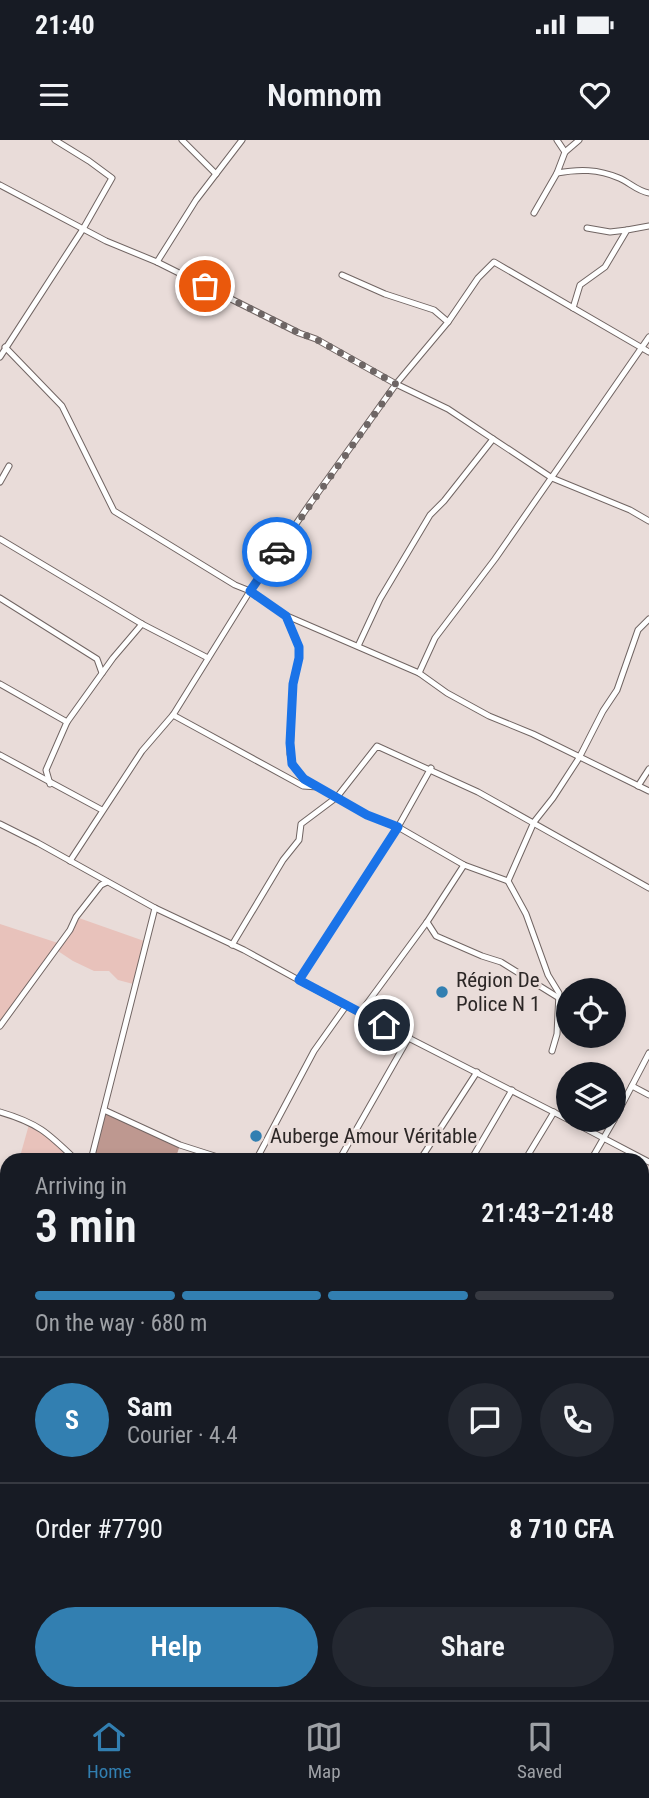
<!DOCTYPE html>
<html lang="en">
<head>
<meta charset="utf-8">
<style>
  :root { --surface:#171b24; --page:#242831; --text:#f1f3f6; --muted:#9ea1a6; --line:#363941; --accent:#327fb1 }
  body { margin:0; font-family:"Roboto Condensed",sans-serif; background:var(--page); color:var(--text); height:100vh; display:flex; flex-direction:column; font-size:26px; white-space:nowrap }
  * { box-sizing:border-box; margin:0 }
  p { font-size:23px; color:var(--muted) }
  .icon { flex:none; width:38px; height:38px; fill:none; stroke:currentColor; stroke-width:2; stroke-linecap:round; stroke-linejoin:round }
  .map { position:relative; flex:1; overflow:hidden }
  .sheet { position:absolute; left:0px; top:1013px; width:649px; height:548px; display:flex; flex-direction:column; background:var(--surface); border-radius:21px 21px 0 0; box-shadow:0 4px 10px #0003 }
  .sheet>* { flex:none }
  .fabs { position:absolute; left:556px; top:838px; display:grid; gap:14px }
  .fabs a { display:grid; place-items:center; width:70px; height:70px; border-radius:50%; background:var(--surface); box-shadow:0 4px 10px #0003; font-size:35px }
  .pin { position:absolute; display:grid; place-items:center; width:60px; height:60px; color:#fff; margin:-30px; border:4px solid #fff; border-radius:50%; box-shadow:0 2px 7px #0007 }
  .courier { position:absolute; display:grid; place-items:center; width:70px; height:70px; margin:-35px; border:5px solid #1a73e8; border-radius:50%; background:#fff; color:#222; box-shadow:0 2px 9px #0007 }
  .overview em { font-style:normal; font-weight:600 }
  .overview div { display:flex; flex-direction:column-reverse }
  .overview { display:flex; align-items:center; justify-content:space-between; height:119px; padding:0 35px }
  h1 { font-size:46px; font-weight:600; line-height:52px }
  .bar { display:grid; grid-template-columns:repeat(4,1fr); gap:10px 7px; align-content:center; height:84px; padding:0 35px }
  .bar i { height:9px; border-radius:5px; background:var(--line) }
  .bar .selected { background:var(--accent) }
  .bar p { grid-column:span 4 }
  .line { display:flex; align-items:center; gap:18px; padding:0 35px; border-top:2px solid var(--line) }
  .line div { flex:1 }
  .round { display:grid; place-items:center; flex:none; width:74px; height:74px; border-radius:37px; background:var(--page) }
  .button { display:flex; gap:14px; margin-top:auto; padding:14px 35px }
  .button a { flex:1; height:80px; border-radius:42px; background:var(--accent); color:#fff; font-size:28px; font-weight:600; line-height:80px; text-align:center }
  .button a+a { background:var(--page); color:var(--text) }
  .status { display:flex; justify-content:space-between; align-items:center; height:49px; padding:0 35px; background:var(--surface); direction:ltr }
  .status svg { height:19px; fill:currentColor }
  header { display:flex; justify-content:space-between; align-items:center; height:91px; padding:0 35px; background:var(--surface); font-size:32px; font-weight:600 }
  .tab-bar { display:flex; justify-content:space-around; align-items:center; height:98px; border-top:2px solid var(--line); background:var(--surface); font-size:19px; color:var(--muted) }
  .tab-bar a { display:grid; justify-items:center; gap:4px }
  .tab-bar .selected { color:var(--accent) }
  .map>svg:first-child { display:block }
</style>
</head>
<body>
<div class="status"><b>21:40</b><svg viewBox="0 0 49 12"><path d="M0 12V9h3v3zM5 12V6h3v6zM10 12V3h3v9zM15 12V0h3v12zM26 1h20v11H26zM47 4h2v5h-2z"/></svg></div>
<header><svg class="icon" aria-label="menu" viewBox="0 0 24 24"><path d="M4 6h16M4 12h16M4 18h16"/></svg>Nomnom<svg class="icon" aria-label="heart" viewBox="0 0 24 24"><path d="M12 20l-8-8c-3-5 5-10 8-4 3-6 11-1 8 4z"/></svg></header>
<div class="map">
<svg width="649" height="1560" viewBox="0 0 649 1560">
  <rect width="100%" height="100%" fill="#e9dcd9"/>
  <g fill="#e8c2bb">
    <path d="M76 777 147 802 137 845 118 840 109 831H94L73 821 55 809 0 884V784L58 803Z"/>
    <path d="M30 981 76 1020H19Z"/>
    <path d="M0 1054 7 1056V1155L0 1153Z"/>
    <path d="M7 1162V1324L0 1350V1185Z"/>
    <path d="M351 1554H457L466 1560H356L350 1556Z"/>
  </g>
  <path fill="#be9890" d="M104 970 180 1005 175 1020H91Z"/>
  <g fill="none" stroke-linecap="round" stroke-linejoin="round">
    <defs>
      <g id="minor">
        <path d="M182 0 216 34"/>
        <path d="M557 0 565 12 557 33C579 29 598 29 619 38 629 42 637 51 649 53"/>
        <path d="M565 12 579 0"/>
        <path d="M0 45 106 101 157 122 299 193 316 199 396 244 448 182 478 138 494 122 649 212"/>
        <path d="M534 73 557 33"/>
        <path d="M587 88 610 92 627 90"/>
        <path d="M157 122 196 60 242 0"/>
        <path d="M342 135 385 154 434 170 448 182"/>
        <path d="M573 168 580 145 605 127 627 90 649 86"/>
        <path d="M5 207 62 266 114 371 235 445 250 451 286 476 299 507V518L293 544 290 614C293 631 303 639 318 647"/>
        <path d="M0 217 83 89 112 38 89 21 55 0"/>
        <path d="M0 342 9 326"/>
        <path d="M0 399 142 484 208 518"/>
        <path d="M0 458 97 519 102 533"/>
        <path d="M287 476 419 533 447 553 489 576 533 594 649 651"/>
        <path d="M358 506 380 459 430 375 444 361 493 299"/>
        <path d="M419 533 435 498 495 419 649 197"/>
        <path d="M0 544 67 582"/>
        <path d="M173 575 303 646 318 647 367 675 398 687 464 725 508 741 526 774 548 835 559 853 557 894 552 911"/>
        <path d="M0 615 102 670"/>
        <path d="M50 644 46 630 67 582 113 518 142 484"/>
        <path d="M638 646 649 629"/>
        <path d="M0 684 38 703 155 768 244 810 346 866 569 980"/>
        <path d="M70 721 142 611 173 575 250 451 309 365 396 244 448 269 552 338 630 370 649 381"/>
        <path d="M508 741 534 682 553 658 579 618 603 571 617 550 638 490 649 479"/>
        <path d="M427 782 436 796 482 816 501 822 559 858"/>
        <path d="M232 805 283 720 299 700 301 684 337 657 377 606 478 652 649 748"/>
        <path d="M299 840 398 687 431 628"/>
        <path d="M360 873 427 782 464 725"/>
        <path d="M0 886 70 790 76 777 101 745 107 742"/>
        <path d="M632 946 649 955"/>
        <path d="M104 970 180 1005 227 1020"/>
        <path d="M0 972C38 983 48 993 76 1020"/>
        <path d="M569 980 649 1022"/>
        <path d="M614 980 649 913"/>
        <path d="M91 1020 155 768"/>
        <path d="M256 1020 314 911 346 866"/>
        <path d="M339 1020 409 897"/>
        <path d="M420 1020 477 932"/>
        <path d="M471 1020 512 950"/>
        <path d="M525 1020 554 972"/>
        <path d="M591 1020 614 980"/>
        <path d="M0 1054 7 1056"/>
        <path d="M642 1158 649 1161"/>
        <path d="M642 1220 649 1223"/>
        <path d="M642 1283 649 1286"/>
        <path d="M642 1310 649 1296"/>
        <path d="M0 1353 7 1330"/>
        <path d="M642 1431 649 1435"/>
        <path d="M0 1451 7 1453"/>
        <path d="M642 1539 649 1542"/>
        <path d="M0 1559 2 1560"/>
        <path d="M123 1560 127 1554"/>
        <path d="M220 1560 224 1554"/>
        <path d="M510 1560 512 1554"/>
      </g>
    </defs>
    <use href="#minor" stroke="#716563" stroke-width="7"/>
    <use href="#minor" stroke="#fff" stroke-width="5"/>
  </g>
  <g fill="none" stroke-linecap="round" stroke-linejoin="round">
    <path stroke="#6e6665" stroke-width="7" stroke-dasharray="0 12.6" d="M205 146 299 193 316 199 396 244 277 412"/>
    <path stroke="#1a73e8" stroke-width="9" d="M277 412 250 451 286 476 299 507V518L293 544 290 603 292 624 304 639 367 675 398 687 299 840 384 885"/>
  </g>
  <g fill="#327fb1" stroke="#e9dcd9" stroke-width="2.5">
    <circle cx="442" cy="852" r="7"/>
    <circle cx="256" cy="996" r="7"/>
  </g>
  <g text-anchor="middle" dominant-baseline="central" stroke-width="6" stroke-linejoin="round" paint-order="stroke">
    <g font-size="21" fill="#2c2726" stroke="#e9dcd9" text-anchor="start">
      <text x="456" y="840">Région De<tspan x="456" dy="24">Police N 1</tspan></text>
      <text x="270" y="996">Auberge Amour Véritable</text>
    </g>
  </g>
</svg>
<div class="fabs">
<a><svg class="icon" aria-label="locate" viewBox="0 0 24 24"><circle cx="12" cy="12" r="6"/><path d="M12 2v4M12 18v4M2 12h4M18 12h4"/></svg></a>
<a><svg class="icon" aria-label="layers" viewBox="0 0 24 24"><path d="M12 4l9 5-9 5-9-5zM3 14l9 5 9-5"/></svg></a>
</div>
<div class="pin" style="left:205px;top:146px;background:#ea580c"><svg class="icon" aria-label="bag" viewBox="0 0 24 24"><path d="M5 8h14l-1 12H6zM9 8a3 3 0 0 1 6 0"/></svg></div>
<div class="pin" style="left:384px;top:885px;background:#1f2937"><svg class="icon" aria-label="home" viewBox="0 0 24 24"><path d="M3 11l9-7 9 7M6 9v11h12V9"/></svg></div>
<div class="courier" style="left:277px;top:412px"><svg class="icon" aria-label="car" viewBox="0 0 24 24"><path d="M5 17H2v-5l4-1 3-4h7l3 4 3 1v5h-3M9 17h6M6 11h13"/><circle cx="7" cy="17" r="2"/><circle cx="17" cy="17" r="2"/></svg></div>
<section class="sheet">
<div class="overview"><div><h1>3 min</h1><p>Arriving in</p></div><em>21:43–21:48</em></div>
<div class="bar"><i class="selected"></i><i class="selected"></i><i class="selected"></i><i></i><p>On the way · 680 m</p></div>
<div class="line" style="height:126px"><b class="round" style="background:var(--accent);color:#fff">S</b><div><b>Sam</b><p>Courier · 4.4</p></div><a class="round"><svg class="icon" aria-label="chat" viewBox="0 0 24 24"><path d="M4 5h16v11H9l-5 4z"/></svg></a><a class="round"><svg class="icon" aria-label="phone" viewBox="0 0 24 24"><path d="M5 4h4l2 5-3 2q2 4 5 5l2-3 5 2v4C11 20 4 13 5 4z"/></svg></a></div>
<div class="line" style="height:91px"><div>Order #7790</div><b>8 710 CFA</b></div>
<div class="button"><a>Help</a><a>Share</a></div>
</section>
</div>
<nav class="tab-bar">
<a class="selected"><svg class="icon" aria-label="home" viewBox="0 0 24 24"><path d="M3 11l9-7 9 7M6 9v11h12V9"/></svg>Home</a>
<a><svg class="icon" aria-label="map" viewBox="0 0 24 24"><path d="M3 6l6-2 6 2 6-2v14l-6 2-6-2-6 2zM9 4v14M15 6v14"/></svg>Map</a>
<a><svg class="icon" aria-label="saved" viewBox="0 0 24 24"><path d="M7 4h10v16l-5-4-5 4z"/></svg>Saved</a>
</nav>
</body>
</html>
